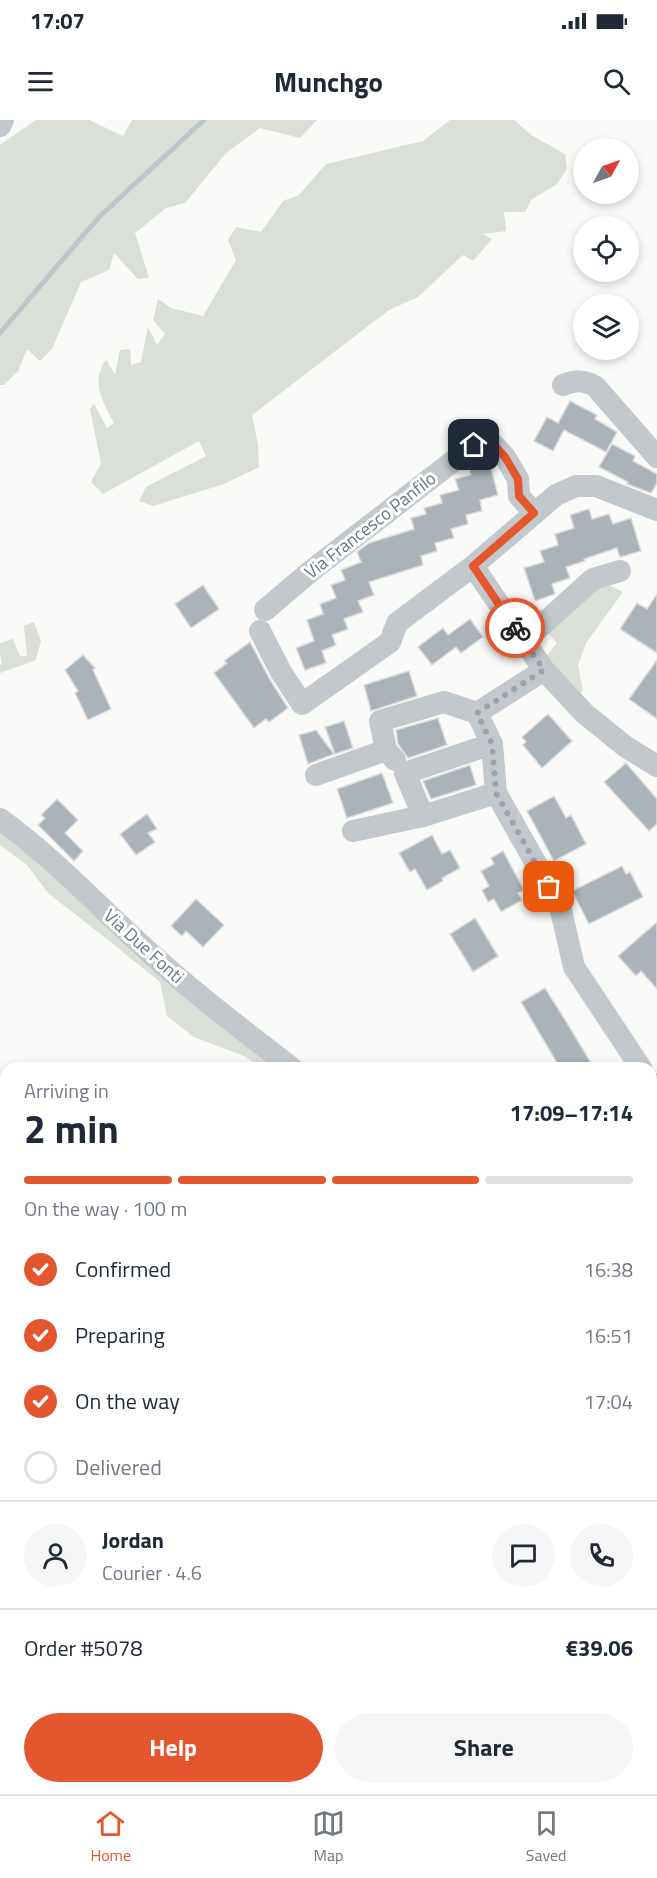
<!DOCTYPE html>
<html lang="en">
<head>
<meta charset="utf-8">
<style>
  :root { --surface:#fff; --page:#f6f6f7; --text:#1f2937; --muted:#747a83; --line:#e0e1e3; --accent:#e4572e }
  body { margin:0; font-family:"Titillium Web",sans-serif; background:var(--page); color:var(--text); height:100vh; display:flex; flex-direction:column; font-size:22px; white-space:nowrap }
  * { box-sizing:border-box; margin:0 }
  p { font-size:20px; color:var(--muted) }
  .icon { flex:none; width:33px; height:33px; fill:none; stroke:currentColor; stroke-width:2; stroke-linecap:round; stroke-linejoin:round }
  .map { position:relative; flex:1; overflow:hidden }
  .drawer { position:absolute; left:0px; top:942px; width:657px; height:732px; display:flex; flex-direction:column; background:var(--surface); border-radius:18px 18px 0 0; box-shadow:0 3px 9px #0003 }
  .drawer>* { flex:none }
  .needle { width:39px; rotate:50deg }
  .fabs { position:absolute; left:573px; top:18px; display:grid; gap:12px }
  .fabs a { display:grid; place-items:center; width:66px; height:66px; border-radius:50%; background:var(--surface); box-shadow:0 3px 9px #0003; font-size:30px }
  .pin { position:absolute; display:grid; place-items:center; width:51px; height:51px; color:#fff; margin:-26px; border-radius:12px; box-shadow:0 3px 9px #0006 }
  .courier { position:absolute; display:grid; place-items:center; width:60px; height:60px; margin:-30px; border:4px solid #e4572e; border-radius:50%; background:#fff; color:#222; box-shadow:0 2px 8px #0007 }
  .head em { font-style:normal; font-weight:700 }
  .head div { display:flex; flex-direction:column-reverse }
  .head { display:flex; align-items:center; justify-content:space-between; height:102px; padding:0 24px }
  h1 { font-size:39px; font-weight:700; line-height:45px }
  .bar { display:grid; grid-template-columns:repeat(4,1fr); gap:9px 6px; align-content:center; height:72px; padding:0 24px }
  .bar i { height:8px; border-radius:4px; background:var(--line) }
  .bar .on { background:var(--accent) }
  .bar p { grid-column:span 4 }
  .line { display:flex; align-items:center; gap:15px; padding:0 24px; border-top:2px solid var(--line) }
  .line div { flex:1 }
  .round { display:grid; place-items:center; flex:none; width:63px; height:63px; border-radius:32px; background:var(--page) }
  ol { padding:0 24px; list-style:none }
  li { display:flex; align-items:center; gap:18px; height:66px }
  li p { margin-inline-start:auto }
  li .icon { padding:6px; border-radius:50%; background:var(--accent); color:#fff; stroke-width:4 }
  li:last-child { color:var(--muted) }
  li i { width:33px; height:33px; border:3px solid var(--line); border-radius:50% }
  .button { display:flex; gap:12px; margin-top:auto; padding:12px 24px }
  .button a { flex:1; height:69px; border-radius:36px; background:var(--accent); color:#fff; font-size:24px; font-weight:700; line-height:69px; text-align:center }
  .button a+a { background:var(--page); color:var(--text) }
  .status { display:flex; justify-content:space-between; align-items:center; height:42px; padding:0 30px; background:var(--surface); direction:ltr }
  .status svg { height:16px; fill:currentColor }
  header { display:flex; justify-content:space-between; align-items:center; height:78px; padding:0 24px; background:var(--surface); font-size:27px; font-weight:700 }
  .dock { display:flex; justify-content:space-around; align-items:center; height:84px; border-top:2px solid var(--line); background:var(--surface); font-size:16px; color:var(--muted) }
  .dock a { display:grid; justify-items:center; gap:3px }
  .dock .on { color:var(--accent) }
  .map>svg:first-child { display:block }
</style>
</head>
<body>
<div class="status"><b>17:07</b><svg viewBox="0 0 49 12"><path d="M0 12V9h3v3zM5 12V6h3v6zM10 12V3h3v9zM15 12V0h3v12zM26 1h20v11H26zM47 4h2v5h-2z"/></svg></div>
<header><svg class="icon" aria-label="menu" viewBox="0 0 24 24"><path d="M4 6h16M4 12h16M4 18h16"/></svg>Munchgo<svg class="icon" aria-label="search" viewBox="0 0 24 24"><circle cx="10" cy="10" r="6"/><path d="M15 15l6 6"/></svg></header>
<div class="map">
<svg width="657" height="1674" viewBox="0 0 657 1674">
  <rect width="100%" height="100%" fill="#fafaf8"/>
  <g fill="#dadfd7">
    <path d="M36 0H89L123 16 132 0H317L300 18 260 8 226 33 185 83 166 88 135 113 149 158 138 159 114 133 109 150 81 162 52 229 40 241 27 229 18 251 4 265H0V25Z"/>
    <path d="M450 0H514L531 15 565 34 567 49 557 64 531 80 525 92H504L506 111 483 114 492 119 473 141 463 135 418 177 389 190 252 295 258 325 259 347 224 364 153 386 139 381 146 367 206 336 199 321 103 374 91 362 101 344 90 289 94 284 107 308 114 303C103 282 90 262 106 240L115 254 120 230 130 229 131 245 141 242 148 207 157 225 165 214 153 200 158 179 171 188 203 196 236 140 228 120 236 107 261 112 283 81 299 75 326 44 423 21Z"/>
    <path d="M600 461 623 472 586 523 578 545 583 571 578 575 545 538 557 523 546 511Z"/>
    <path d="M34 502 41 521 36 540 0 553V545L2 543 0 535V523L13 519 20 536H27L24 506Z"/>
    <path d="M0 709 285 948H260L244 936 194 917 167 896 160 862 108 820 48 773 27 745 0 725Z"/>
    <path d="M0 1428 6 1431V1481L2 1480 0 1482Z"/>
    <path d="M0 1528 6 1532V1640L0 1638Z"/>
    <path d="M102 1668H494L506 1674H116V1672Z"/>
  </g>
  <g fill="none" stroke-linecap="round" stroke-linejoin="round">
    <path stroke="#bbc7cb" stroke-width="5" d="M0 213 99 97 204 0"/>
  </g>
  <g fill="#aab3b9" stroke="#dcdcda" stroke-width="1.5">
    <path d="M570 281 597 295 595 299 617 312 606 332 564 310 553 331 534 321 547 297 558 303Z"/>
    <path d="M612 324 635 336 633 341 657 354V363L651 373 627 364 628 362 599 347Z"/>
    <path d="M489 341 498 375 480 380 482 391 466 395 468 404 451 409 454 418 435 423 437 431 421 436 423 445 369 462 374 475 358 481 363 492 344 499 348 509 332 515 336 525 322 531 326 543 305 550 296 528 314 521 307 500 323 494 320 484 336 478 331 465 345 460 341 450 361 442 357 432 369 423 414 409 411 398 426 394 424 388 442 383 440 375 459 370 455 359 471 355 469 346Z"/>
    <path d="M589 389 592 399 609 394 613 404 631 398 641 431 620 437 617 428 584 439 585 441 566 447 570 458 552 464 555 474 535 481 524 448 544 442 540 431 558 425 555 414 574 408 570 395Z"/>
    <path d="M203 465 219 489 191 508 175 484Z"/>
    <path d="M657 474V533L620 509 637 483 647 489Z"/>
    <path d="M470 499 483 517 461 533 456 527 432 545 418 527 443 508 448 515Z"/>
    <path d="M250 522 269 558 288 588 269 602 266 599 254 608 214 553 227 543 224 541Z"/>
    <path d="M83 535 95 548 93 550 111 589 88 600 75 573 78 571 65 550Z"/>
    <path d="M657 540V599L629 579Z"/>
    <path d="M409 551 417 576 371 591 364 565Z"/>
    <path d="M548 594 572 621 542 648 523 625 526 622 522 617Z"/>
    <path d="M438 598 447 625 408 638 398 624 396 610Z"/>
    <path d="M344 601 353 628 335 634 325 607Z"/>
    <path d="M316 610 334 634 308 644 299 615Z"/>
    <path d="M626 643 657 679V704L649 711 604 662Z"/>
    <path d="M470 645 476 665 431 679 423 661Z"/>
    <path d="M382 653 393 683 347 698 337 669Z"/>
    <path d="M554 676 566 698 571 695 586 724 554 741 527 691Z"/>
    <path d="M57 679 78 700 65 713 83 731 74 741 38 705 45 698 41 695Z"/>
    <path d="M147 694 157 709 148 713 155 722 136 735 120 714Z"/>
    <path d="M432 715 442 734 450 730 460 748 442 758 443 761 427 770 415 749 410 752 399 733Z"/>
    <path d="M503 731 524 770 518 773 522 780 501 792 494 779 488 782 482 770 489 766 481 751 494 744 491 738Z"/>
    <path d="M622 746 626 754 630 752 643 777 589 804 572 771Z"/>
    <path d="M196 779 224 805 203 827 186 811 182 816 171 806Z"/>
    <path d="M475 798 498 836 473 852 450 814Z"/>
    <path d="M657 802V869L641 851 636 856 618 836Z"/>
    <path d="M545 868 567 903 594 948H560L521 882Z"/>
  </g>
  <g fill="none" stroke-linecap="round" stroke-linejoin="round">
    <defs>
      <g id="major">
        <path d="M0 1322 6 1326"/>
        <path d="M514 1668 526 1674"/>
      </g>
    </defs>
    <use href="#major" stroke="#b5babe" stroke-width="32"/>
    <g stroke="#c3c8cc" stroke-width="22">
      <path d="M0 6 3 0"/>
      <path d="M563 265C576 260 583 260 595 266L657 337"/>
      <path d="M473 446 544 550 584 593 626 627 657 646"/>
      <path d="M265 490 311 451 474 325 485 322 494 325 505 337 518 359 519 376 534 393"/>
      <path d="M260 511 281 552 302 584 390 522 397 503 473 446 556 375 576 366H596L657 390"/>
      <path d="M524 521 593 459 620 451"/>
      <path d="M544 550 477 593 492 624 496 673 560 786 574 847 641 948"/>
      <path d="M386 630 380 601 444 582 477 593"/>
      <path d="M316 655 386 630 395 640"/>
      <path d="M423 696 405 653 492 624"/>
      <path d="M0 699C54 738 100 788 150 833 195 874 244 911 292 948"/>
      <path d="M353 711 423 696 496 673"/>
      <path d="M651 963 657 972"/>
      <path d="M651 994 657 990"/>
      <path d="M651 1197 657 1199"/>
      <path d="M0 1200 6 1202"/>
      <path d="M651 1262 657 1252"/>
      <path d="M0 1373 6 1366"/>
      <path d="M651 1504 657 1507"/>
    </g>
    <use href="#major" stroke="#fff" stroke-width="28"/>
  </g>
  <g fill="none" stroke-linecap="round" stroke-linejoin="round">
    <path stroke="#99a4ac" stroke-width="6" stroke-dasharray="0 10.8" d="M515 508 544 550 477 593 492 624 496 673 549 767"/>
    <path stroke="#e4572e" stroke-width="8" d="M474 325 485 322 494 325 505 337 518 359 519 376 534 393 473 446 515 508"/>
  </g>
  <g text-anchor="middle" dominant-baseline="central" stroke-width="6" stroke-linejoin="round" paint-order="stroke">
    <g font-size="18" fill="#657683" stroke="#fff">
      <text transform="translate(370 405) rotate(-38)">Via Francesco Panfilo</text>
      <text transform="translate(144 826) rotate(42)">Via Due Fonti</text>
    </g>
  </g>
</svg>
<div class="fabs">
<a><svg class="needle" viewBox="-14 -14 28 28"><path d="M0-13l5 13h-10z" fill="#e53935"/><path d="M0 13l5-13h-10z" fill="#747a83"/></svg></a>
<a><svg class="icon" aria-label="locate" viewBox="0 0 24 24"><circle cx="12" cy="12" r="6"/><path d="M12 2v4M12 18v4M2 12h4M18 12h4"/></svg></a>
<a><svg class="icon" aria-label="layers" viewBox="0 0 24 24"><path d="M12 4l9 5-9 5-9-5zM3 14l9 5 9-5"/></svg></a>
</div>
<div class="pin" style="left:549px;top:767px;background:#ea580c"><svg class="icon" aria-label="bag" viewBox="0 0 24 24"><path d="M5 8h14l-1 12H6zM9 8a3 3 0 0 1 6 0"/></svg></div>
<div class="pin" style="left:474px;top:325px;background:#1f2937"><svg class="icon" aria-label="home" viewBox="0 0 24 24"><path d="M3 11l9-7 9 7M6 9v11h12V9"/></svg></div>
<div class="courier" style="left:515px;top:508px"><svg class="icon" aria-label="bike" viewBox="0 0 24 24"><circle cx="6" cy="16" r="4"/><circle cx="18" cy="16" r="4"/><path d="M6 16l4-8h5l3 8M10 8l3 8H6M13 5h3"/></svg></div>
<section class="drawer">
<div class="head"><div><h1>2 min</h1><p>Arriving in</p></div><em>17:09–17:14</em></div>
<div class="bar"><i class="on"></i><i class="on"></i><i class="on"></i><i></i><p>On the way · 100 m</p></div>
<ol>
<li><svg class="icon" aria-label="check" viewBox="0 0 24 24"><path d="M5 12l5 5 9-10"/></svg>Confirmed<p>16:38</p></li>
<li><svg class="icon" aria-label="check" viewBox="0 0 24 24"><path d="M5 12l5 5 9-10"/></svg>Preparing<p>16:51</p></li>
<li><svg class="icon" aria-label="check" viewBox="0 0 24 24"><path d="M5 12l5 5 9-10"/></svg>On the way<p>17:04</p></li>
<li><i></i>Delivered</li>
</ol>
<div class="line" style="height:108px"><a class="round"><svg class="icon" aria-label="person" viewBox="0 0 24 24"><circle cx="12" cy="8" r="4"/><path d="M4 21q1-7 8-7t8 7"/></svg></a><div><b>Jordan</b><p>Courier · 4.6</p></div><a class="round"><svg class="icon" aria-label="chat" viewBox="0 0 24 24"><path d="M4 5h16v11H9l-5 4z"/></svg></a><a class="round"><svg class="icon" aria-label="phone" viewBox="0 0 24 24"><path d="M5 4h4l2 5-3 2q2 4 5 5l2-3 5 2v4C11 20 4 13 5 4z"/></svg></a></div>
<div class="line" style="height:78px"><div>Order #5078</div><b>€39.06</b></div>
<div class="button"><a>Help</a><a>Share</a></div>
</section>
</div>
<nav class="dock">
<a class="on"><svg class="icon" aria-label="home" viewBox="0 0 24 24"><path d="M3 11l9-7 9 7M6 9v11h12V9"/></svg>Home</a>
<a><svg class="icon" aria-label="map" viewBox="0 0 24 24"><path d="M3 6l6-2 6 2 6-2v14l-6 2-6-2-6 2zM9 4v14M15 6v14"/></svg>Map</a>
<a><svg class="icon" aria-label="saved" viewBox="0 0 24 24"><path d="M7 4h10v16l-5-4-5 4z"/></svg>Saved</a>
</nav>
</body>
</html>
